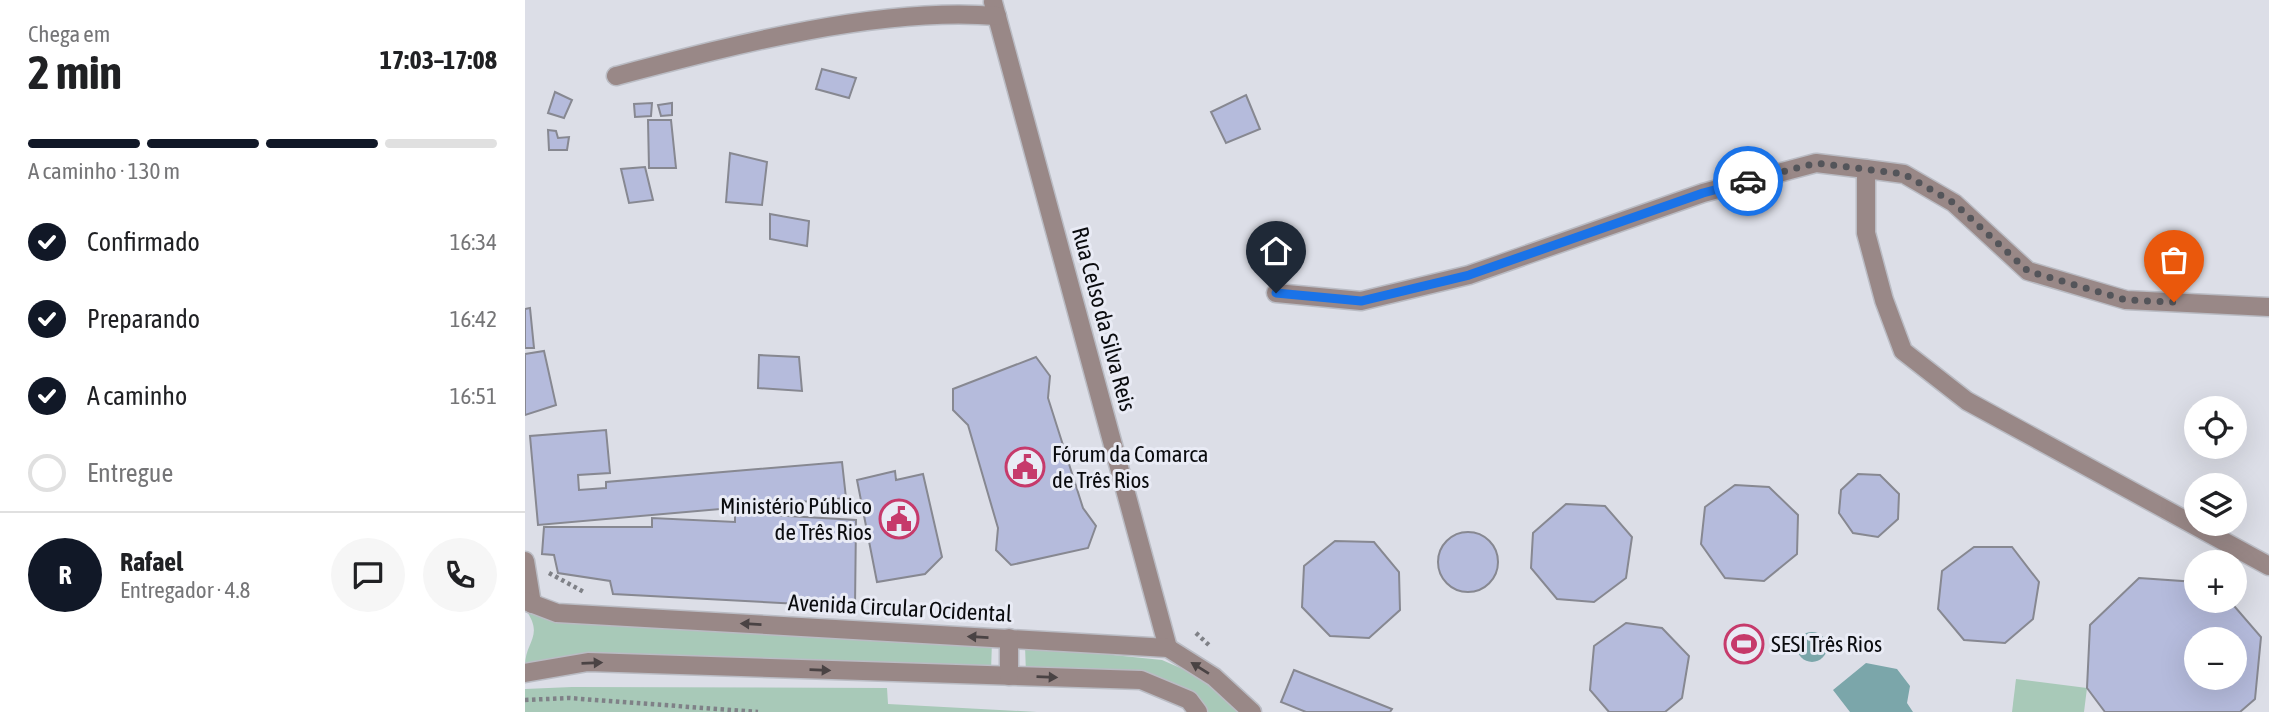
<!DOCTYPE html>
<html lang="pt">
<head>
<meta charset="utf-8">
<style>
  :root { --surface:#fff; --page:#f6f6f6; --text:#202124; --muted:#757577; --line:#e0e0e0; --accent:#111827 }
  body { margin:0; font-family:"Asap Condensed",sans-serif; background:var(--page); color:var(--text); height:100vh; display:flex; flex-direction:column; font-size:26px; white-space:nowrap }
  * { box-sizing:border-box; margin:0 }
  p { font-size:23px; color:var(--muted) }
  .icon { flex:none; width:38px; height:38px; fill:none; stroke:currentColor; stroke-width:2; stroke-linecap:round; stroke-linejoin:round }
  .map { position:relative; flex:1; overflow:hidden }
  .side { display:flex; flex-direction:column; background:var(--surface); width:525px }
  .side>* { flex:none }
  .controls { position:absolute; left:1659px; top:396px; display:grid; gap:14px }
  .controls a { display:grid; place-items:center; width:63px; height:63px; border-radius:50%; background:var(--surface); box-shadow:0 7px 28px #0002; font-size:35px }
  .pin { position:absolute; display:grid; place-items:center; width:60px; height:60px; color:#fff; margin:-72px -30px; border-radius:50% 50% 50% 0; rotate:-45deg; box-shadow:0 0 7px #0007 }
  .pin .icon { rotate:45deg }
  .courier { position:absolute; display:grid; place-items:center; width:70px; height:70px; margin:-35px; border:5px solid #1a73e8; border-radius:50%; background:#fff; color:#222; box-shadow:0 2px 9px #0007 }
  .head em { font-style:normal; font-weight:700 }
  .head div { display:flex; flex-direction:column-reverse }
  .head { display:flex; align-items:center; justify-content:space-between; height:119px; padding:0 28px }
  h1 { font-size:46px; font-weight:700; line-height:52px }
  .bar { display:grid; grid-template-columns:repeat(4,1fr); gap:10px 7px; align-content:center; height:84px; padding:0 28px }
  .bar i { height:9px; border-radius:5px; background:var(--line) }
  .bar .current { background:var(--accent) }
  .bar p { grid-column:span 4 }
  .line { display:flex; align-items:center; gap:18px; padding:0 28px; border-top:2px solid var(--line) }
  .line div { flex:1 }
  .round { display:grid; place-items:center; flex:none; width:74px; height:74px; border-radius:37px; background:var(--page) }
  ol { padding:0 28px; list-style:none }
  li { display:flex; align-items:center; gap:21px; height:77px }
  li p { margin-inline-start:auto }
  li .icon { padding:7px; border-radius:50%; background:var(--accent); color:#fff; stroke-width:4 }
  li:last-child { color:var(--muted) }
  li i { width:38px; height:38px; border:4px solid var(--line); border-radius:50% }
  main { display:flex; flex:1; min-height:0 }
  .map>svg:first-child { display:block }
</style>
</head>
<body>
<main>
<section class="side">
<div class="head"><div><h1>2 min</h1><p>Chega em</p></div><em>17:03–17:08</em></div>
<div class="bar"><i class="current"></i><i class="current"></i><i class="current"></i><i></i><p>A caminho · 130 m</p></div>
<ol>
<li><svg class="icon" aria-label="check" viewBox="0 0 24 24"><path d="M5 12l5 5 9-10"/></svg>Confirmado<p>16:34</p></li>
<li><svg class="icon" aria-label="check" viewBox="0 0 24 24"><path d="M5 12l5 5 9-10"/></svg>Preparando<p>16:42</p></li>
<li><svg class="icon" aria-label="check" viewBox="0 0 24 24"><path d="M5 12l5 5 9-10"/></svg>A caminho<p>16:51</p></li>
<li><i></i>Entregue</li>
</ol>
<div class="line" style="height:126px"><b class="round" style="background:var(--accent);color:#fff">R</b><div><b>Rafael</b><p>Entregador · 4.8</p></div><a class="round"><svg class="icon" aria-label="chat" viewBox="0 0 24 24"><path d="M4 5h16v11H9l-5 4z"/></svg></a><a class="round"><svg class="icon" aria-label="phone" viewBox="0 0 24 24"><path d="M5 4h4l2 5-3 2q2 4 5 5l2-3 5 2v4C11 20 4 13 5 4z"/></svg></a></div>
</section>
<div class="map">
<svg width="1744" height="712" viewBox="0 0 1744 712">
  <rect width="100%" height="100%" fill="#dcdee7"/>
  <g fill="#a8c9b8">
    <path d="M0 609 467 641 466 672 0 666C0 641 20 636 0 609Z"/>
    <path d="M500 646 637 660 667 673 718 712H678L643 686 501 674Z"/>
    <path d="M1491 679 1562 688 1559 712H1487Z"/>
    <path d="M47 687 362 688 363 704 512 712H0V689Z"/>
  </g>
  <g fill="#7ba6aa">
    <circle cx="1287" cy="647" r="15"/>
    <path d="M1341 663 1372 669 1385 686 1382 703 1388 712H1325L1308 690Z"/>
  </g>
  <g fill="#b5bbdc" stroke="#878891" stroke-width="2" fill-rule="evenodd">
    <path d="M297 69 331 78 324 98 291 89Z"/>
    <path d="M30 92 47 100 39 118 23 113Z"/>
    <path d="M721 95 735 129 701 143 686 112Z"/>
    <path d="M127 103 126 116 110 117 109 104Z"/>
    <path d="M147 103V115L136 116 133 105Z"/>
    <path d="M123 120H146L151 168H124Z"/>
    <path d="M23 130 31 131 33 138 44 137 42 150H24Z"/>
    <path d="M205 153 242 162 237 205 201 202Z"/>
    <path d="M120 167 128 200 104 203 96 169Z"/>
    <path d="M245 214 284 221 282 246 245 239Z"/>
    <path d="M5 308 9 348H0V309Z"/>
    <path d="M19 351 31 405 0 415V354Z"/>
    <path d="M234 355 274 357 277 391 233 388Z"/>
    <path d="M511 357 525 376 523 398 558 508 571 526 563 548 486 565 471 550 473 528 443 425 428 410V389Z"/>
    <path d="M81 430 85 473 53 475 54 490 81 488V482L317 462 321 498 13 525 5 436Z"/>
    <path d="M370 471 371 480 398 474 417 557 400 574 352 582 332 480Z"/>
    <path d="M1333 474 1355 475 1374 494 1373 519 1353 537 1328 533 1314 513 1316 490Z"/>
    <path d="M1210 485 1244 487 1273 515 1272 554 1239 581 1200 578 1176 544 1180 507Z"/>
    <path d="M1041 504 1080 506 1107 537 1101 578 1069 602 1032 599 1006 568 1008 533Z"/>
    <path d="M210 513 331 520 330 607 88 594 85 581 33 573 29 555 17 554 19 527H127V518L210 522Z"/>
    <circle cx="943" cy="562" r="30"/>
    <path d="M810 541 849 542 874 572 875 610 844 638 805 636 777 607 779 566Z"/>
    <path d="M1449 547H1487L1514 582 1508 619 1480 643 1439 640 1413 609 1417 571Z"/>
    <path d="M1614 578 1671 582V600H1704L1736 637 1730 699 1715 712H1580L1562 688 1565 625ZM1671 639H1710V677H1671Z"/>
    <path d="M1101 623 1137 628 1164 656 1157 698 1140 712H1084L1065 690 1069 646Z"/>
    <path d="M769 670 867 709 865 712H781L756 702Z"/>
  </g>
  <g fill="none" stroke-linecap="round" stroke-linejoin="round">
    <defs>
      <g id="street">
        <path d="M468 2 643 648"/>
        <path d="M91 76C205 46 354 6 472 16"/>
        <path d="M751 293 836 301 944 275 1178 193 1291 163 1341 169"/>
        <path d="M1744 307 1601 300 1503 271 1429 203 1379 174 1341 169V233L1359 300 1378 351 1442 401 1744 566"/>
        <path d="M0 561 7 604"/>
        <path d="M0 601 32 613 643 648 689 677 727 712"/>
        <path d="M0 673 63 662 616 680 664 700 673 712"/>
        <path d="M484 676V638"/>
      </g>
    </defs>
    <use href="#street" stroke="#babcc4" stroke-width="21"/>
    <g stroke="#7f8187" stroke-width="4.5" stroke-dasharray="3.5 3.5" stroke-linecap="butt">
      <path d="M24 573 59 592"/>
      <path d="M671 633 686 647"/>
      <path d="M0 700 44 698 233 712"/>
    </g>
    <use href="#street" stroke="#998887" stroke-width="18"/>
  </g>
  <defs><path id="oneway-solid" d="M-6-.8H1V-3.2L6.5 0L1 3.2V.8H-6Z" transform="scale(1.75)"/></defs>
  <g fill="#4a4344">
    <use href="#oneway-solid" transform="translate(226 624) rotate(-177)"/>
    <use href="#oneway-solid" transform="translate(453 637) rotate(-177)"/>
    <use href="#oneway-solid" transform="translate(67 663) rotate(-2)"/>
    <use href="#oneway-solid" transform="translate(675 668) rotate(-148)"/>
    <use href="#oneway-solid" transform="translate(295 670) rotate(2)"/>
    <use href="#oneway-solid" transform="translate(522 677) rotate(2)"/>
  </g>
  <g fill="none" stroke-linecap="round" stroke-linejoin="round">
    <path stroke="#54555a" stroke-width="7" stroke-dasharray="0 12.6" d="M1223 181 1291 163 1379 174 1429 203 1503 271 1601 300 1649 302"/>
    <path stroke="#1a73e8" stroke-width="9" d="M751 293 836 301 944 275 1178 193 1223 181"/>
  </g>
  <defs>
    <symbol id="civic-ring" viewBox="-11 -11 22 22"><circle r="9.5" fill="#e9ebf5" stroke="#c63a6b" stroke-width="1.5"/><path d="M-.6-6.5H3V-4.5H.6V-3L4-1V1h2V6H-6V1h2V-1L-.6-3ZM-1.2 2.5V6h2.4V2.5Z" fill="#c63a6b"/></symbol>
    <symbol id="stadium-ring" viewBox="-11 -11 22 22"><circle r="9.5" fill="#e9ebf5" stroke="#c63a6b" stroke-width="1.5"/><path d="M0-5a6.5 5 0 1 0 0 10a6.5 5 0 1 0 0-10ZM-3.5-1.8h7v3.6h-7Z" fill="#c63a6b"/></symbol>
  </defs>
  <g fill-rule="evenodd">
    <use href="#civic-ring" x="478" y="445" width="44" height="44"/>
    <use href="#civic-ring" x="352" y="497" width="44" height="44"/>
    <use href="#stadium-ring" x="1197" y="622" width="44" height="44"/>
  </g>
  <g text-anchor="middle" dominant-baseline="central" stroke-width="6" stroke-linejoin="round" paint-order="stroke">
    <g font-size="23" fill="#0a0b0e" stroke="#e9ebf5">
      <text transform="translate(579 319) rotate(75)">Rua Celso da Silva Reis</text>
      <text transform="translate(375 608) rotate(3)">Avenida Circular Ocidental</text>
    </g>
    <g font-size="23" fill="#0a0b0e" stroke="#e9ebf5" text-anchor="start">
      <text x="527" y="454">Fórum da Comarca<tspan x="527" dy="26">de Três Rios</tspan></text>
      <text x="347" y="506" text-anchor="end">Ministério Público<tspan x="347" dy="26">de Três Rios</tspan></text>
      <text x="1246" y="644">SESI Três Rios</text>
    </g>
  </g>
</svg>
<div class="controls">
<a><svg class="icon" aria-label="locate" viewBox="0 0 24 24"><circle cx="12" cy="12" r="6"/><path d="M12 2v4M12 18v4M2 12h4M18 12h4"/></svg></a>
<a><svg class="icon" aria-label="layers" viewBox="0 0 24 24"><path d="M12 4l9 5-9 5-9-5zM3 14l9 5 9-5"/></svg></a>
<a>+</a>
<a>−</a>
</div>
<div class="pin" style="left:1649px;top:302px;background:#ea580c"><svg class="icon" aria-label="bag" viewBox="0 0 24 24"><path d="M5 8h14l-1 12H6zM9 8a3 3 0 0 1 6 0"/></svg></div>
<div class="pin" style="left:751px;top:293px;background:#1f2937"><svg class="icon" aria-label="home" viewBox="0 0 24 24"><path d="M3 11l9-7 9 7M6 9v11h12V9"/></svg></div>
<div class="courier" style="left:1223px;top:181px"><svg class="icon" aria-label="car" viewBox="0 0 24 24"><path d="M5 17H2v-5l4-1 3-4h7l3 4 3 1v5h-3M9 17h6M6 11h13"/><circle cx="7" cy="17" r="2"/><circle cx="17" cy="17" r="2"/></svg></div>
</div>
</main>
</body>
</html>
